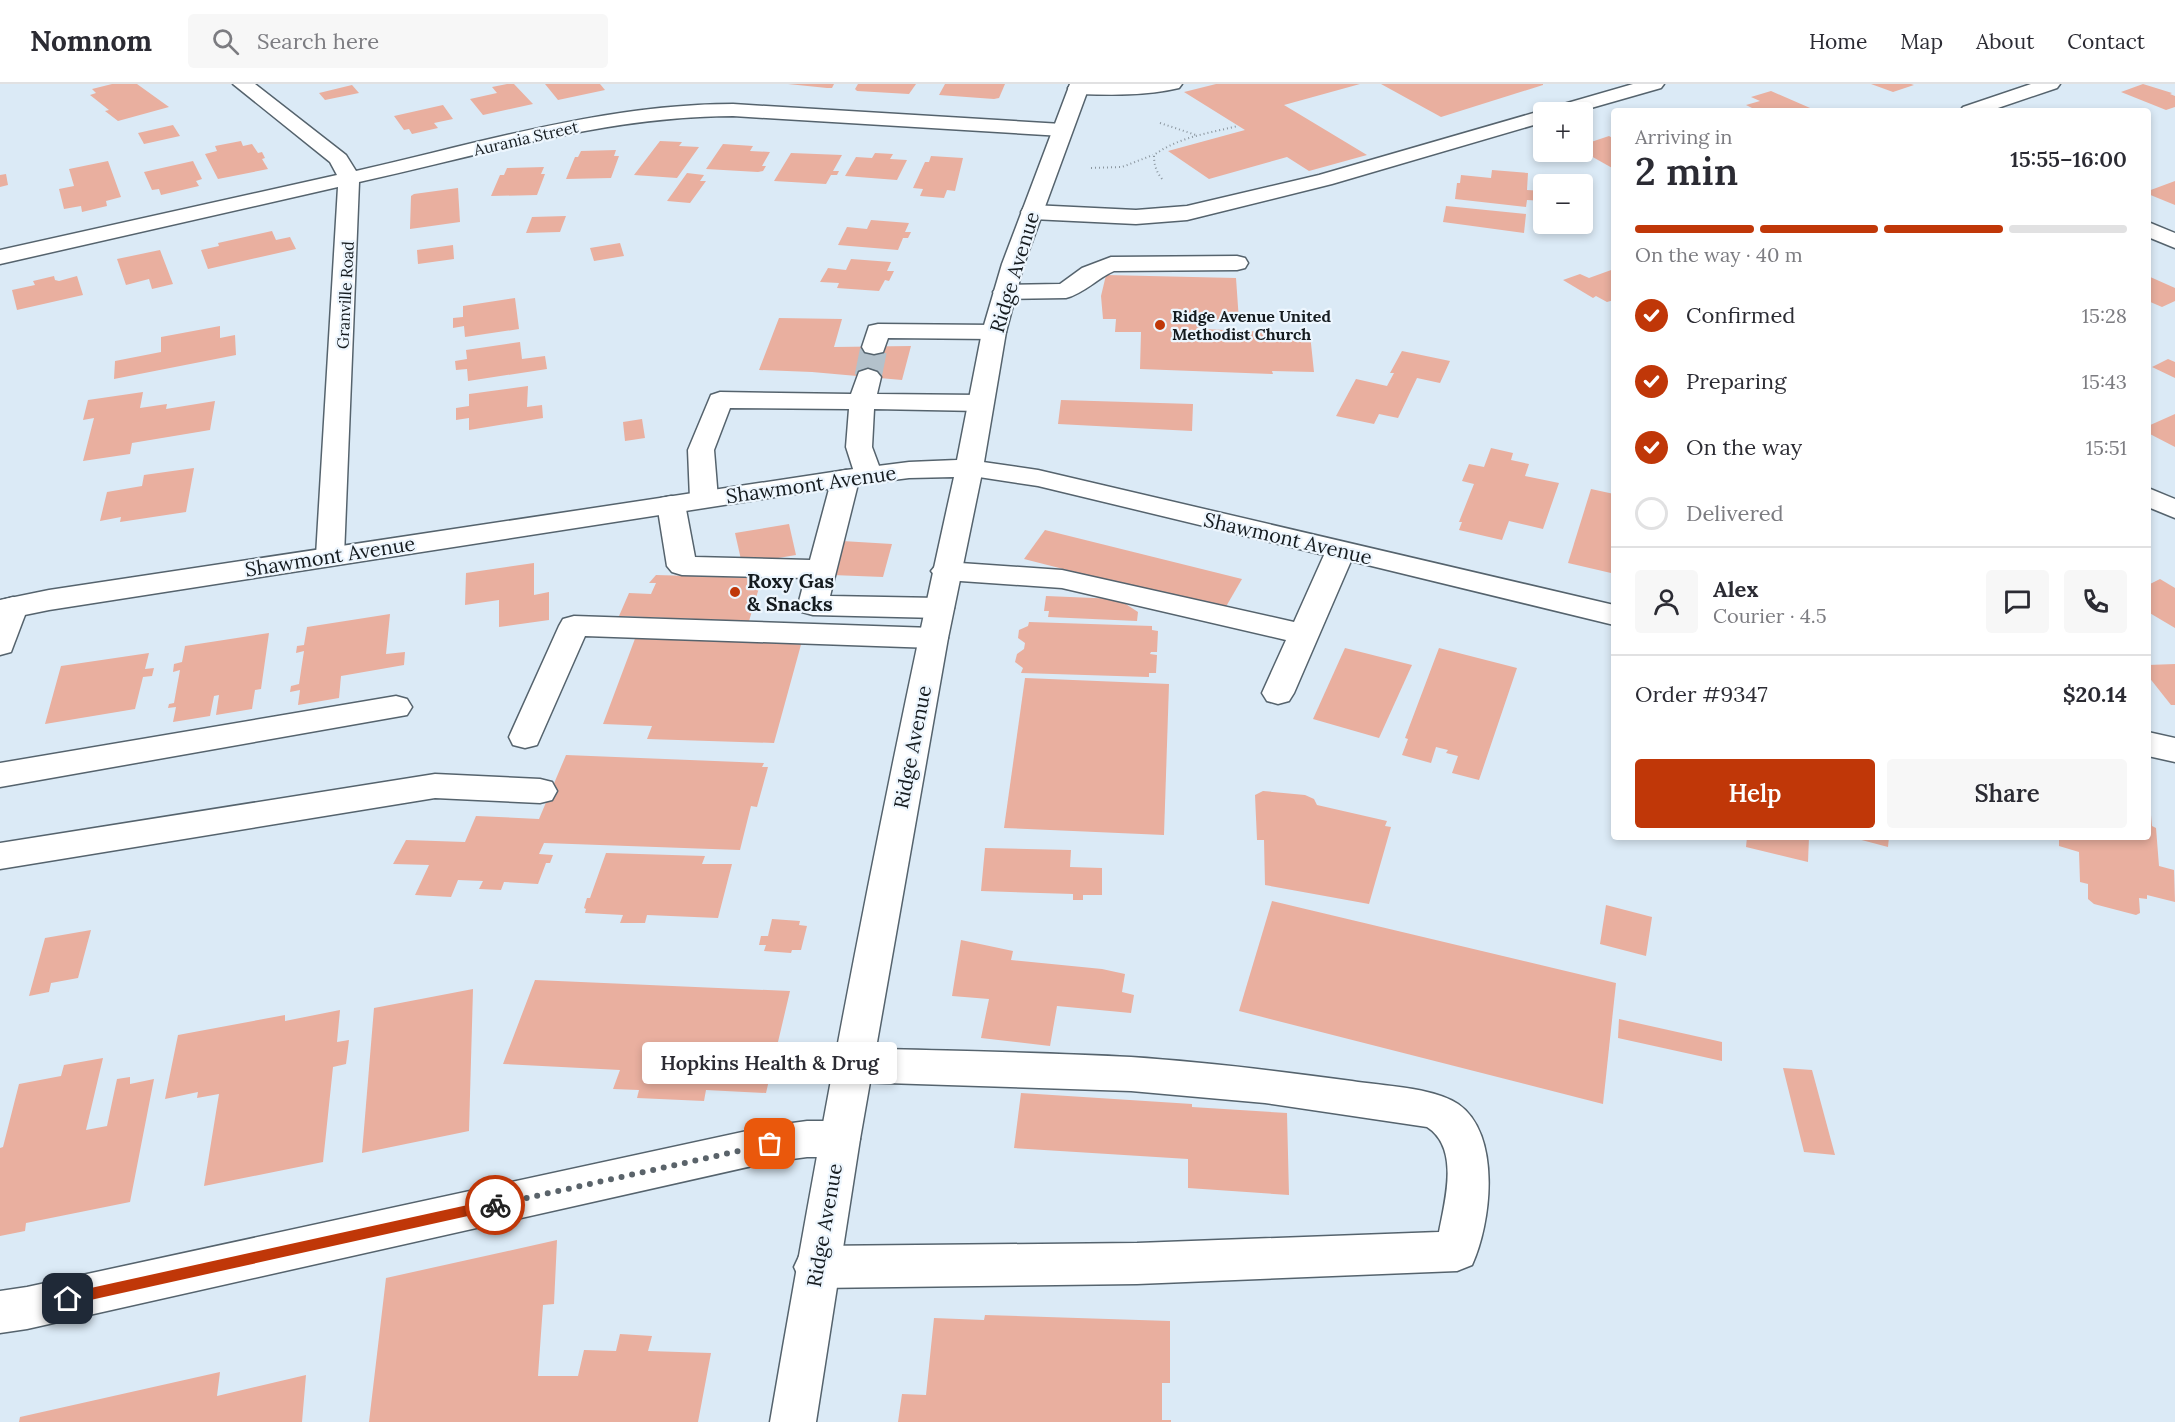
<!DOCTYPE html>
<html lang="en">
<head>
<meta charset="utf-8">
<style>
  :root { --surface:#fff; --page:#f7f7f7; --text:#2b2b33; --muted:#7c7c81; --line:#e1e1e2; --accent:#c03708 }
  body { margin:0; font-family:Lora,serif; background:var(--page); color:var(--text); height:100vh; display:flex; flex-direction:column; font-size:22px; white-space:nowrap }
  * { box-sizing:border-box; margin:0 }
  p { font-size:20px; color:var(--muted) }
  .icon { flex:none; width:33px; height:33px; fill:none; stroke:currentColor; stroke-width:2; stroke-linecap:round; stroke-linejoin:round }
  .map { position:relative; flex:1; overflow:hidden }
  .side { position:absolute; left:1611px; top:24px; width:540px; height:732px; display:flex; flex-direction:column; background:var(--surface); border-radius:6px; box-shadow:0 3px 9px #0003 }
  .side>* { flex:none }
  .controls { position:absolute; left:1533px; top:18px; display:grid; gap:12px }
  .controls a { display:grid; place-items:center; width:60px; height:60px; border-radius:6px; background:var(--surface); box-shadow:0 3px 9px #0003; font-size:30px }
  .pin { position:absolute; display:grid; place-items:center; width:51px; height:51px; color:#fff; margin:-26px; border-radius:12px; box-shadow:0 3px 9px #0006 }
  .courier { position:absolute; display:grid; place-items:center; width:60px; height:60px; margin:-30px; border:4px solid #c03708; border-radius:50%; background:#fff; color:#222; box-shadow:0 2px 8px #0007 }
  .bubble { position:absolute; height:42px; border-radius:6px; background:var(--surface); box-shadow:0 3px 9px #0003; font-size:20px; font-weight:600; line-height:42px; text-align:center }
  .overview em { font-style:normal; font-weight:600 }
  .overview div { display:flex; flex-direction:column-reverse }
  .overview { display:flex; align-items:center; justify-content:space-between; height:102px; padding:0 24px }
  h1 { font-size:39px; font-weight:600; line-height:45px }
  .bar { display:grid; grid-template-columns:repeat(4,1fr); gap:9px 6px; align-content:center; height:72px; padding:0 24px }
  .bar i { height:8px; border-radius:4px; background:var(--line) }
  .bar .active { background:var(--accent) }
  .bar p { grid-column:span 4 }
  .line { display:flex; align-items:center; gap:15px; padding:0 24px; border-top:2px solid var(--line) }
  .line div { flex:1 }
  .round { display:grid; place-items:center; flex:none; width:63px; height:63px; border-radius:6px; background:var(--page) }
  ol { padding:0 24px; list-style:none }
  li { display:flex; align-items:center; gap:18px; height:66px }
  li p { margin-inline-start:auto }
  li .icon { padding:6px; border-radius:50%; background:var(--accent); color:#fff; stroke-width:4 }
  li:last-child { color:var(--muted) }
  li i { width:33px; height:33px; border:3px solid var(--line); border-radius:50% }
  .cta { display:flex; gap:12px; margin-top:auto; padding:12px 24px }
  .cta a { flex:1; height:69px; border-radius:6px; background:var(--accent); color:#fff; font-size:24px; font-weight:600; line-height:69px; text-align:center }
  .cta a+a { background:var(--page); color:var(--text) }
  header { display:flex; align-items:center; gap:36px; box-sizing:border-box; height:84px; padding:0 30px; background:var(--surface); border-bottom:2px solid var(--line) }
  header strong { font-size:28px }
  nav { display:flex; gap:33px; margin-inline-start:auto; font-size:21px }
  .search { width:420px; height:54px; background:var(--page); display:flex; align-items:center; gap:15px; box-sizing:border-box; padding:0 21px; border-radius:6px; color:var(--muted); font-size:22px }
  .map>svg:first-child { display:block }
</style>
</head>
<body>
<header>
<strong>Nomnom</strong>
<div class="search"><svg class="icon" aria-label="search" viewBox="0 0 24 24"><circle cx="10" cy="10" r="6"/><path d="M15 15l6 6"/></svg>Search here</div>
<nav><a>Home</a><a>Map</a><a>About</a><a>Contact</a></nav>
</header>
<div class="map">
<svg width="2175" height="1338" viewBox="0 0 2175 1338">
  <rect width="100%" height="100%" fill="#dbeaf6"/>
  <g fill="#e9af9f">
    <path d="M112 0H137L169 23 118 37 105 27 109 26 90 11 96 9 92 5Z"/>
    <path d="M507 0H514L533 20 483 31 470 15 497 9 492 3Z"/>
    <path d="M545 0H600L605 6 558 16Z"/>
    <path d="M788 0H834L832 4H827Z"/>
    <path d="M858 0H916L909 10 857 7 855 5Z"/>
    <path d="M945 0H1005L999 14 994 15 939 11Z"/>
    <path d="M1216 0H1360L1284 21 1367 71 1309 87 1287 73 1209 95 1168 67 1245 46 1184 8Z"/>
    <path d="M1381 0H1543V1L1441 33Z"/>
    <path d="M1871 0H1911L1914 1 1893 8Z"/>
    <path d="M2143 0 2172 9 2170 10 2175 12V23L2166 26 2121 8Z"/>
    <path d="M352 1 359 9 325 16 319 9Z"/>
    <path d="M1771 7 1817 27H1758L1746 21 1760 17 1751 13Z"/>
    <path d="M443 21 453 35 434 39 438 44 412 50 409 45 404 46 394 32Z"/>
    <path d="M173 41 180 52 144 60 138 49Z"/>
    <path d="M1609 52 1614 55V85L1582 67V61Z"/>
    <path d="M241 57 243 62 252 60 258 69 262 68 265 74 262 75 268 85 218 95 205 70 217 67 215 62Z"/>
    <path d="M660 57 682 58 679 62 699 63 677 94 634 91Z"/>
    <path d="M723 60 753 62 750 67 770 68 762 82H766L763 87 758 88 706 85Z"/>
    <path d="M616 66 614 72H619L611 94 566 95 575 73H578L581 67Z"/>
    <path d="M791 69 842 71 833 87H839L837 91H831L826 100 774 97Z"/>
    <path d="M875 69 893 70 890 75 907 76 897 96 845 92 856 73 872 74Z"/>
    <path d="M931 72 963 74 955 107 947 106 944 114 920 112 923 105 913 104 925 78H929Z"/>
    <path d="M108 77 121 113 106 117 107 122 82 128 81 122 64 125 59 105 74 102 69 85Z"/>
    <path d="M193 77 202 95 196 97 199 102 161 111 159 105 152 106 144 88Z"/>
    <path d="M544 83 541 90H545L537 111 491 112 500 91H504L507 84Z"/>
    <path d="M1492 86 1528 89 1527 106 1544 107V117L1527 116 1526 123 1455 115 1457 99H1460L1461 91 1491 94Z"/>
    <path d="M687 89 704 91 700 97H706L690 119 667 117Z"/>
    <path d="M6 90 8 101 0 103V91Z"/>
    <path d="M2175 97V121L2148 110V107Z"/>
    <path d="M458 104 460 138 410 145 411 112 414 110Z"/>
    <path d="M1446 122 1526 130 1524 149 1443 138Z"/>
    <path d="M566 132 560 148 526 149 532 133Z"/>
    <path d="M871 136 909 139 905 148H911L908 154H903L898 166 838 161 847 143 867 145Z"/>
    <path d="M272 147 276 156 290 153 296 165 208 185 201 166 219 162 218 159Z"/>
    <path d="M620 159 624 172 594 177 590 164Z"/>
    <path d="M453 161 454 175 418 180 417 166Z"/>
    <path d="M160 166 173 200 152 205 149 195 126 201 117 175Z"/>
    <path d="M851 175 891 178 887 187H894L889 197 885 196 879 207 837 204 839 199 820 198 828 184 846 186Z"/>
    <path d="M1614 185V216L1607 218 1596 212 1593 214 1563 196 1580 190 1589 194Z"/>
    <path d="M1106 191 1236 194 1239 237 1204 236V245L1310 250 1314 288 1272 287 1273 290 1140 285 1141 248H1115L1116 235H1103L1101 212Z"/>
    <path d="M54 192 55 196 59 197 77 192 83 211 17 226 12 206 35 201 33 197Z"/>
    <path d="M2148 192 2175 204V217L2162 223 2148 217Z"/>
    <path d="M515 214 519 245 465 253 464 242 453 244V234L463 233V222Z"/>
    <path d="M779 234 842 235 834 263 911 262 902 296 812 288 759 286Z"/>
    <path d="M220 242V254L235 251 236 271 114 295 115 277 161 268V253Z"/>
    <path d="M520 258 522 275 545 272 547 285 468 297 467 285 456 286 455 277 467 275 466 266Z"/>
    <path d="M1402 267 1450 277 1440 299 1417 294 1398 334 1379 330 1374 340 1336 332 1356 295 1387 302 1394 289H1390Z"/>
    <path d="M2168 275 2175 278V294L2152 283Z"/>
    <path d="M528 302 527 323 542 321 543 334 469 346V334L456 336V324L469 322V310Z"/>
    <path d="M143 308 140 324 167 320 166 325 215 317 210 346 132 359 130 370 83 377 94 334 83 336 88 316Z"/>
    <path d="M1061 316 1193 320 1192 347 1058 340Z"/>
    <path d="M2175 330V363L2148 349V342Z"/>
    <path d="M642 335 645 354 625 357 623 338Z"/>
    <path d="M1491 364 1513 369 1511 376 1529 380 1525 392 1559 399 1543 445 1509 437 1502 456 1459 446 1462 438H1459L1474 400 1462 397 1469 380 1484 383Z"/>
    <path d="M194 384 186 428 120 438 121 433 100 437 107 408 142 402 144 391Z"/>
    <path d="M1591 405 1614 410V476L1611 489 1568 479Z"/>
    <path d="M789 440 796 471 742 480 735 449Z"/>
    <path d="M1045 446 1242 495 1224 526 1024 475Z"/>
    <path d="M842 457 892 460 883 493 832 491Z"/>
    <path d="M534 479V511L549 508V536L499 543V516L465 521 466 489Z"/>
    <path d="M656 491 762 494 749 537 619 532 629 509 651 510 656 499H649Z"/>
    <path d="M2160 495 2175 504V544L2148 528V501Z"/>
    <path d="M1046 512 1118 515 1138 528 1137 537 1048 533 1049 527H1044Z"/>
    <path d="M390 530 386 570 405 568 404 581 341 592 339 614 298 621 300 606 290 608 291 602 299 600 304 567 296 569 297 562 304 561 307 543Z"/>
    <path d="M1029 538 1152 542V546L1158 547 1157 568H1151L1150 570 1157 571 1156 589H1149V593L1021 589 1023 584 1015 578 1017 570 1024 565 1025 559 1018 554 1019 546 1028 542Z"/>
    <path d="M269 549 261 605 255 606 252 625 216 631 219 611 214 612 210 632 173 638 176 623 168 624 169 620 174 619 180 586 173 588 174 580 182 578 185 562Z"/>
    <path d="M636 552 802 557 774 659 647 655 652 642 603 640Z"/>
    <path d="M1345 564 1412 581 1379 654 1313 635Z"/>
    <path d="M1439 564 1517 584 1479 696 1452 689 1458 672 1446 669 1448 666 1436 663 1431 679 1402 671 1408 655 1405 654Z"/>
    <path d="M149 569 145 585 154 584 152 592 143 593 135 625 45 640 61 582Z"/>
    <path d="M2175 580V621H2171L2148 592V581Z"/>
    <path d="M1025 594 1169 600 1164 751 1004 744Z"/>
    <path d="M566 671 764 679 762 683H768L757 723 751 722 740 766 544 759 539 770 553 771 550 779H546L538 800 504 798 501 806 479 805 483 797 458 796 451 813 415 811 429 781 393 780 406 756 465 758 476 732 539 735Z"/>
    <path d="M1263 707 1305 711 1314 715 1317 721 1387 737 1385 742 1391 743 1369 820 1265 801 1264 756H1257L1255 711Z"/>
    <path d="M2148 730 2151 731 2152 742 2156 744 2159 782 2174 786 2175 818 2147 811V815L2139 814 2140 829 2136 831 2094 820 2088 815V800L2080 798 2079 768 2059 762V753H2148Z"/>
    <path d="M1747 753H1809L1808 778 1746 763Z"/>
    <path d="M1854 753H1889L1888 763 1854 754Z"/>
    <path d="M985 764 1071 766 1070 783 1102 784V811H1083V816H1073V810L981 807Z"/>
    <path d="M606 769 705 772 702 780H732L718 834 647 831 645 839H620L623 831 585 829 586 825 584 824 587 814H590Z"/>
    <path d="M1272 817 1616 899 1603 1020 1239 927Z"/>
    <path d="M1606 821 1652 833 1646 872 1600 860Z"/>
    <path d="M772 835 800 837 799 841 807 842 801 866H792L791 869 764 867 766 861H759L761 852H768Z"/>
    <path d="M91 846 78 894 51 899 49 908 29 912 45 854Z"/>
    <path d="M961 856 1013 867 1011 876 1102 885 1125 890 1122 908 1134 911 1131 929 1057 922 1050 962 981 954 989 915 952 912Z"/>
    <path d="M535 896 790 907 766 1009 706 1006 704 1017 637 1014 639 1006 613 1005 620 986 503 980Z"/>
    <path d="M473 905 469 1047 362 1069 374 924Z"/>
    <path d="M340 926 337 958 349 956 346 980 333 983 323 1078 204 1102 219 1010 197 1014 198 1008 165 1015 178 951 285 931V937Z"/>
    <path d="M1619 935 1722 958V977L1618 954Z"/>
    <path d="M103 974 86 1046 107 1042 117 995 130 993V1000L154 995 130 1118 26 1139 25 1147 0 1152V1064L3 1063 19 1000 61 992 64 981Z"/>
    <path d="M1783 984 1812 986 1835 1071 1804 1068Z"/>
    <path d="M1021 1009 1192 1020V1023L1287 1029 1289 1111 1188 1104V1075L1014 1064Z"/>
    <path d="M557 1156 554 1220 543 1221 538 1292H578L584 1266 616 1267 620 1250 652 1252 648 1267 711 1269 698 1338H369L386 1194Z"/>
    <path d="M985 1231 1170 1237V1299H1162V1336H1171V1338H898L902 1310 926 1311 934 1234 984 1236Z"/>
    <path d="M220 1288 217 1312 306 1291 302 1338H19L20 1333Z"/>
  </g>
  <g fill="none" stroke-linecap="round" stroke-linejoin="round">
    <path stroke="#b3c1cb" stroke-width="27" stroke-dasharray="27 14" stroke-linecap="butt" d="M868 293 874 263"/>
    <defs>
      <g id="minor">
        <path d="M233 0H255L346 71 356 87C479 59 606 20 733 20L1062 40 1069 42 1072 46 1069 50 1062 52 733 32C607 32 482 71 359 98L344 472 340 478 330 481 320 478 316 472 338 103 0 180V166L337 91 330 78Z"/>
        <path d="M1071 0H1182L1179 4C1145 12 1112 11 1078 10L1071 8 1068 4Z"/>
        <path d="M1633 0H1664L1661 4 1577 28H1544V38L1332 100 1187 136 1136 140 1032 135 1024 133 1021 128 1024 123 1032 121 1136 126 1187 122 1319 91 1537 28 1548 27 1550 24Z"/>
        <path d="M2031 0H2060L2057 4 1989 27H1960L1963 23Z"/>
        <path d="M2148 138 2175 149V164L2148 153Z"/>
        <path d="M1237 172 1245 174 1248 179 1245 184 1237 186 1114 187C1098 194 1083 210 1066 214L1005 215 997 213 993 208 997 203 1005 201 1060 200 1082 184 1111 173Z"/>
        <path d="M878 240 994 241 1003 243 1006 248 1003 253 994 255 888 254 883 268 874 270 865 268 862 263 869 242Z"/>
        <path d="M868 285 877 288 881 293 877 310 980 311 989 314 993 319 989 324 980 327 874 325 872 363 882 390 878 396 868 398 859 396 830 512 939 514 950 517 954 524 950 531 939 534 813 531 802 528 798 521 805 494 682 491 672 488 667 482 657 420 661 414 671 412 681 414 685 420 695 473 810 476 832 394 836 388 846 386 854 388 846 363 849 325 730 324 714 366 718 415 714 421 704 423 694 421 690 415 688 366 711 311 720 308 851 310 859 288Z"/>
        <path d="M969 376 1038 386 1614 521V541L1351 477 1294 609 1289 617 1278 620 1267 617 1262 609 1286 556 1062 504 946 496 936 493 931 487 936 481 946 478 1062 486 1294 538 1324 471 1038 402 959 390 955 384 959 378Z"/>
        <path d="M2148 404 2175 415V434L2148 423Z"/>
        <path d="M13 513 24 516 28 523 11 568 0 571V520L2 516Z"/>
        <path d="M574 532 933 544 944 547 948 554 944 561 933 564 585 552 537 661 525 664 513 661 509 653 559 542 563 535Z"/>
        <path d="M396 612 407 615 412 623 407 631 0 703V679Z"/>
        <path d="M2148 648 2175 654V678L2148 672Z"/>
        <path d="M435 690 540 695 552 698 557 707 552 716 540 719 435 714 0 785V759Z"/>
        <path d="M854 964C946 967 1039 968 1131 973 1205 978 1279 987 1352 997 1383 1002 1432 1003 1458 1020 1502 1050 1491 1140 1472 1181L1457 1187 1137 1200 816 1204 801 1198 794 1183 801 1168 816 1162 1137 1159 1439 1148C1445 1116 1460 1064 1427 1043L1265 1019 1131 1007 854 998 840 993 834 981 840 969Z"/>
        <path d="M807 1037H839L854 1042 860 1055 854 1068 839 1073H807L770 1078 27 1245 0 1249V1207L27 1203 770 1042Z"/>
      </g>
      <path id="major" d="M1070 0H1090L1024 180 1006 248 983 384 948 554 860 1055 816 1338H770C824 1022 884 706 954 393L909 394 846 402 49 526 0 536V516L49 506 846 386 909 378 957 376 982 248 1002 180Z"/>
    </defs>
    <use href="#minor" stroke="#55636d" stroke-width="3"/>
    <use href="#major" stroke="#55636d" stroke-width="3"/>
    <g stroke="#8b969f" stroke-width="2" stroke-dasharray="1 3" stroke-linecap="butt">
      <path d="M1160 39 1196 51"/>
      <path d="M1091 84 1122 83 1153 71"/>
      <path d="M1162 95C1156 87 1154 81 1154 71 1179 53 1209 49 1238 42"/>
    </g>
    <use href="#minor" fill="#fff" fill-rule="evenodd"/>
    <use href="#major" fill="#fff" fill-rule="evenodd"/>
  </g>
  <path fill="#c03708" d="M495 1115 501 1121 495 1126 68 1221 64 1219 62 1215 64 1210 68 1209Z"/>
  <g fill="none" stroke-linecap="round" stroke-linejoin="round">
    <path stroke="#5a636a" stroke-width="6" stroke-dasharray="0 10.8" d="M495 1121 770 1060"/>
  </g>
  <g fill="#c03708" stroke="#edf6fe" stroke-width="2">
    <circle cx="1160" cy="241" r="6"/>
    <circle cx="735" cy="508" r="6"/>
  </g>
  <g text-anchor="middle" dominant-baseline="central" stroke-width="4.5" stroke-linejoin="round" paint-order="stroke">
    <g font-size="16" fill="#151b1f" stroke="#edf6fe">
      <text transform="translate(526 54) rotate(-13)">Aurania Street</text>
      <text transform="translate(345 211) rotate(-87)">Granville Road</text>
    </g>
    <g font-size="16" font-weight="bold" fill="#151b1f" stroke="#edf6fe" text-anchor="start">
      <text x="1172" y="232">Ridge Avenue United<tspan x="1172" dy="18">Methodist Church</tspan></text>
    </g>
    <g font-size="20" fill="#151b1f" stroke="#edf6fe">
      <text transform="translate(1014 188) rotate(-73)">Ridge Avenue</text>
      <text transform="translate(811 400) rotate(-8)">Shawmont Avenue</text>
      <text transform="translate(1288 454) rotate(13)">Shawmont Avenue</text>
      <text transform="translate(330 472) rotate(-9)">Shawmont Avenue</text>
      <text transform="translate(912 663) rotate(-79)">Ridge Avenue</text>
      <text transform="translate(824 1141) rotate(-80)">Ridge Avenue</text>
    </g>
    <g font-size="20" font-weight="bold" fill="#151b1f" stroke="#edf6fe" text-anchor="start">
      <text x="747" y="496">Roxy Gas<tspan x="747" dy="23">&amp; Snacks</tspan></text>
    </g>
  </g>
</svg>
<div class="controls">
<a>+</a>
<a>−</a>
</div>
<div class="pin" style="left:770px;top:1060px;background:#ea580c"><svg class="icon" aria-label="bag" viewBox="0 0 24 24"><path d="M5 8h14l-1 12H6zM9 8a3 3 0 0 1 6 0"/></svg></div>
<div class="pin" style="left:68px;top:1215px;background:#1f2937"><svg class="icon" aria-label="home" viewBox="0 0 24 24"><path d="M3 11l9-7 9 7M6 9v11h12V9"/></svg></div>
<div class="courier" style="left:495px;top:1121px"><svg class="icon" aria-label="bike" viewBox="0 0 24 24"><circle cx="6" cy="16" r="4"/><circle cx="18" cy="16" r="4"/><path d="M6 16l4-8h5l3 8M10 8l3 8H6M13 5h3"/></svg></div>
<div class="bubble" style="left:642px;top:958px;width:255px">Hopkins Health &amp; Drug</div>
<section class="side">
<div class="overview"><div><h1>2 min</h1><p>Arriving in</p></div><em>15:55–16:00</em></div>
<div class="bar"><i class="active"></i><i class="active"></i><i class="active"></i><i></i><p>On the way · 40 m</p></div>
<ol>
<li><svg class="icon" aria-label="check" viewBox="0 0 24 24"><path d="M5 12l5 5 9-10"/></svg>Confirmed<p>15:28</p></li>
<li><svg class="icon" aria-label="check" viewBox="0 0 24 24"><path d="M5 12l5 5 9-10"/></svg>Preparing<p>15:43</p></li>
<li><svg class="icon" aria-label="check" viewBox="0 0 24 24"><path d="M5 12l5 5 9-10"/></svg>On the way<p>15:51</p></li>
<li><i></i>Delivered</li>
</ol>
<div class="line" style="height:108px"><a class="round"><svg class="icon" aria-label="person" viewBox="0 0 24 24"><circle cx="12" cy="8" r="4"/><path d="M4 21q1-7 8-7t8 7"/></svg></a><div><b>Alex</b><p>Courier · 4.5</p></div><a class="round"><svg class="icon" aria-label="chat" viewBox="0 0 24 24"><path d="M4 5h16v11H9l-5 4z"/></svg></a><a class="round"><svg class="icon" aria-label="phone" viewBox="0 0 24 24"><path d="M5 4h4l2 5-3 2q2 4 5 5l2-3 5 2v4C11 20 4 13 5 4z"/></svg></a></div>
<div class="line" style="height:78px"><div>Order #9347</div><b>$20.14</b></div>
<div class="cta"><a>Help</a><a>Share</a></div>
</section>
</div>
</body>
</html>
